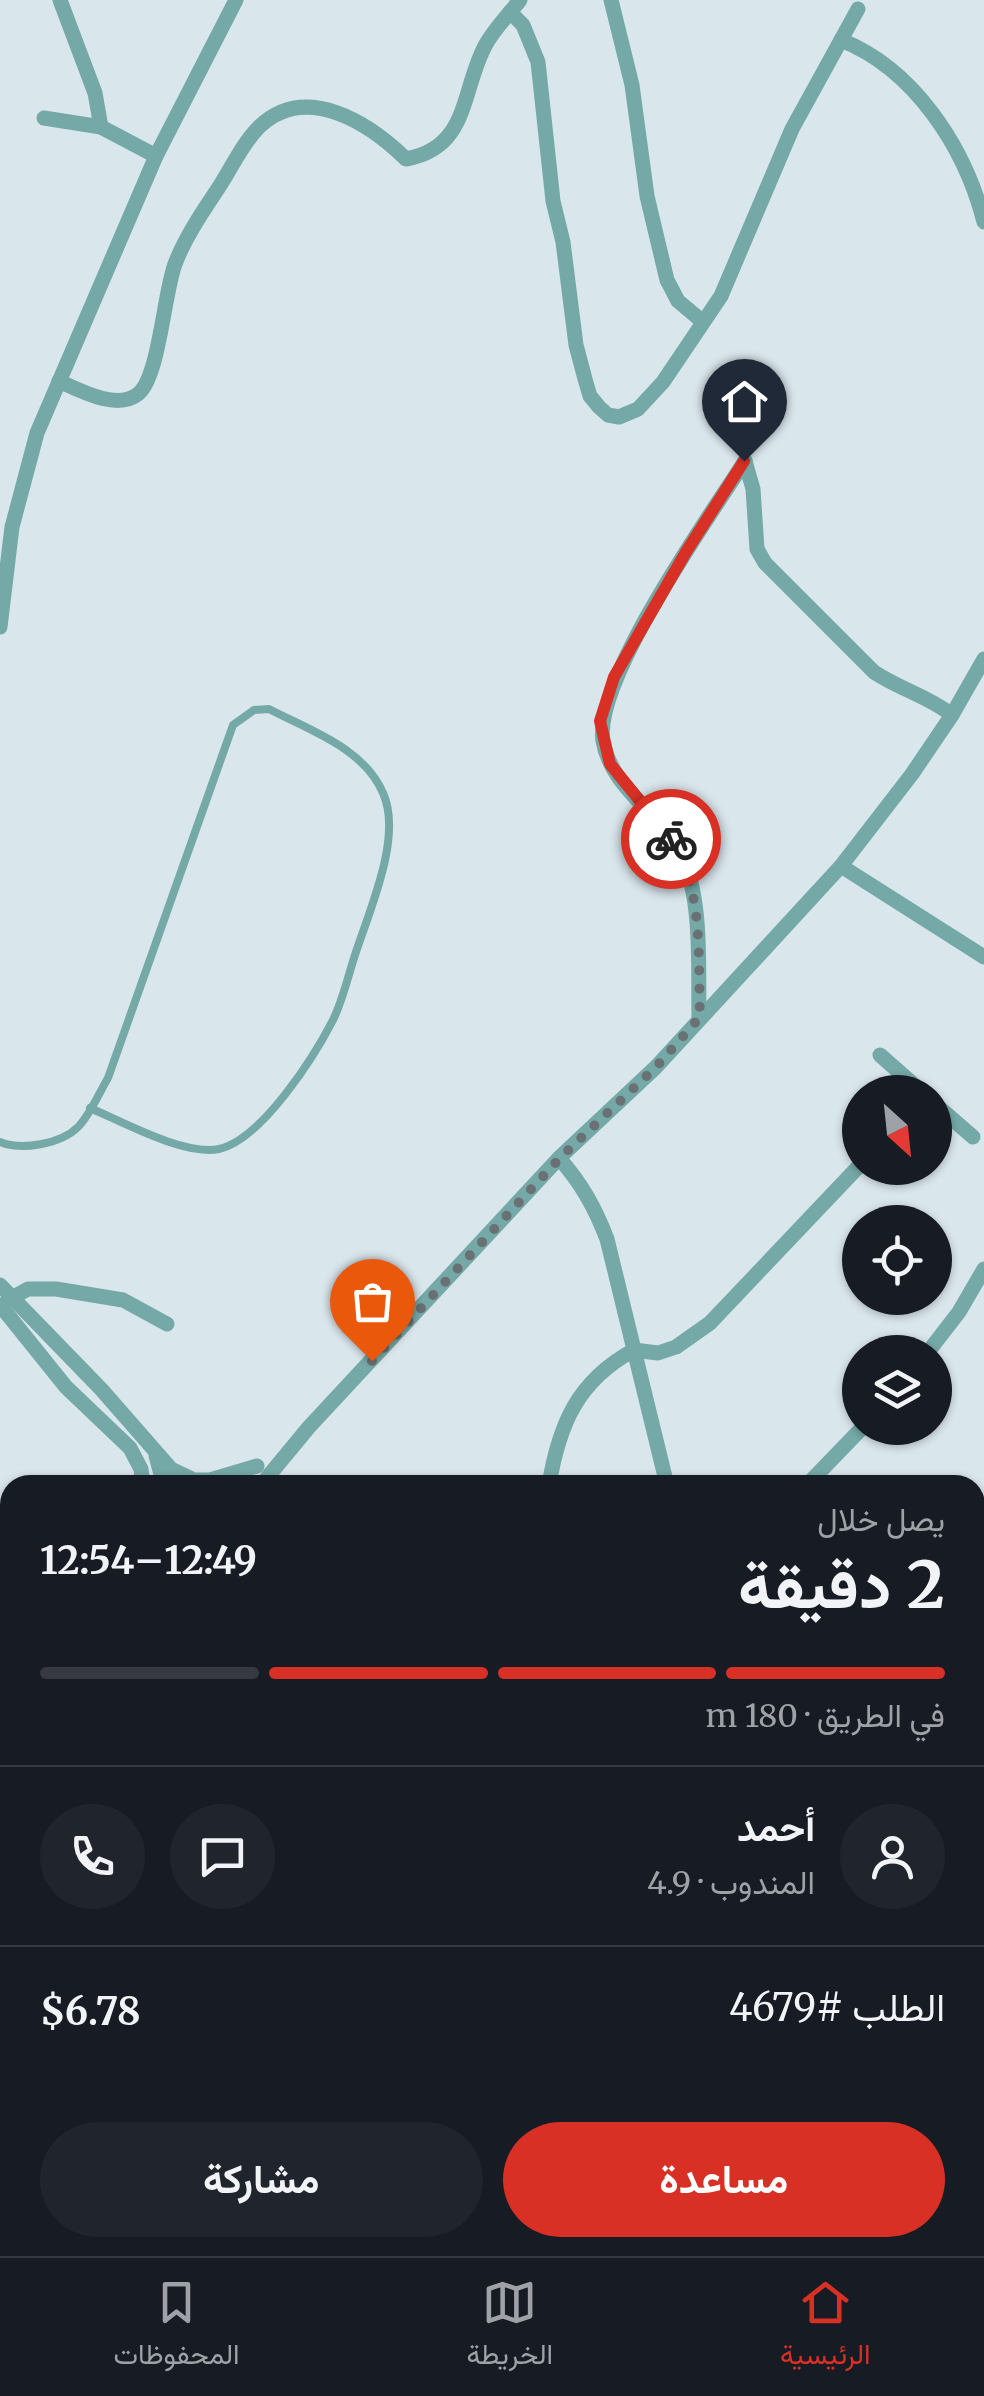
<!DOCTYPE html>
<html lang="ar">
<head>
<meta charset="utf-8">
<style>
  :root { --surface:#171b24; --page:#20242c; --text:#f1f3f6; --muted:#9ea1a6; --line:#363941; --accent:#d93025 }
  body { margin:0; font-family:Merriweather,Vazirmatn,serif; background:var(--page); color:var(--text); direction:rtl; height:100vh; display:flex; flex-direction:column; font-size:38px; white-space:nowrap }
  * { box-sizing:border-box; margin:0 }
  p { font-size:32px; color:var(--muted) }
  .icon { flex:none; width:55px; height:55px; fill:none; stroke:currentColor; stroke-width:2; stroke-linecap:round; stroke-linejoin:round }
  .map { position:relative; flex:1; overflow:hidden; direction:ltr }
  .details { position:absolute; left:0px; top:1475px; width:985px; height:782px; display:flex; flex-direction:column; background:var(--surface); border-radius:30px 30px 0 0; box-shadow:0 2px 8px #0004; direction:rtl }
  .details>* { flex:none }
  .needle { width:65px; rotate:153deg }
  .controls { position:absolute; left:842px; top:1075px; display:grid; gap:20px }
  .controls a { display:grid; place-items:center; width:110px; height:110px; border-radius:50%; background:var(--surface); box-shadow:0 2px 8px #0004; font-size:50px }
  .pin { position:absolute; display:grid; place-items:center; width:85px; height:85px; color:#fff; margin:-102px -42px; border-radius:50% 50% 50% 0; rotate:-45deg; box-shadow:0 0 10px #0007 }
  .pin .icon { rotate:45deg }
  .courier { position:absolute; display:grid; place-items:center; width:100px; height:100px; margin:-50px; border:8px solid #d93025; border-radius:50%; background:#fff; color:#222; box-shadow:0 2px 12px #0007 }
  .overview em { font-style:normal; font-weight:700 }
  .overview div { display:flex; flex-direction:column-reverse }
  .overview { display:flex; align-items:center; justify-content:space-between; height:170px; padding:0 40px }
  h1 { font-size:65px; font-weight:700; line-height:75px }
  .bar { display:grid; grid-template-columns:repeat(4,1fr); gap:15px 10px; align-content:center; height:120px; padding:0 40px }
  .bar i { height:12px; border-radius:8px; background:var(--line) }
  .bar .current { background:var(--accent) }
  .bar p { grid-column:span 4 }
  .line { display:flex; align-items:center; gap:25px; padding:0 40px; border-top:2px solid var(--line) }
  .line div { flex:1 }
  .round { display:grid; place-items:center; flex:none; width:105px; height:105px; border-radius:52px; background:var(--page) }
  .action { display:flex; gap:20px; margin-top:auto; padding:20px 40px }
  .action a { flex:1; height:115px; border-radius:60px; background:var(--accent); color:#fff; font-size:40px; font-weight:700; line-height:115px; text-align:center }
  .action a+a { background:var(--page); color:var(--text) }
  .tabs { display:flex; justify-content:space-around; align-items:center; height:140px; border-top:2px solid var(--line); background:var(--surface); font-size:28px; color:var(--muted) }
  .tabs a { display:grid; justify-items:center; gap:5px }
  .tabs .current { color:var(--accent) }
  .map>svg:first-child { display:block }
</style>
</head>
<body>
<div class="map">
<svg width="984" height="2256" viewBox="0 0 984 2256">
  <rect width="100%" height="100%" fill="#d9e6ec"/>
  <path fill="#98c2ff" stroke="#787f88" stroke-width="2.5" d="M10 1989V2025L0 2014V1998Z"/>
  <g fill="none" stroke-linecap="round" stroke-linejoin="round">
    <g stroke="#75a9a8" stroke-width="8">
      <path d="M0 1142C21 1151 61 1144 78 1127 90 1115 99 1093 108 1078L233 725 254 710 269 709C309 730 364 748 383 793 403 837 369 911 355 955 348 976 343 1000 333 1020 314 1057 262 1139 219 1149 184 1156 123 1122 90 1108"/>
      <path d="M250 2248 251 2256"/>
      <path d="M184 2254 204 2256"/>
      <path d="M269 2256 301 2248"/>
    </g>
    <g stroke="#75a9a8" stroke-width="15">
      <path d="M60 0 95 93 101 127"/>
      <path d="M611 0 632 85 647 196 667 280 678 301 702 321"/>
      <path d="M510 12 523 25 538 62 553 201 563 242 576 345 585 379 590 396 599 407 608 415 619 417 638 409 663 382 721 296 792 129 858 9"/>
      <path d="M841 40C914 69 965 147 984 222"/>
      <path d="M44 118 101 127 156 156"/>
      <path d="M59 381C79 390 117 411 138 394 159 378 164 293 175 264 186 235 204 210 221 184 233 165 243 143 259 127 306 82 369 123 406 159 470 148 461 89 486 44 495 28 509 14 520 0"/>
      <path d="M745 461 753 489 757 549 765 563 874 672C899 689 928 696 952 715"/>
      <path d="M0 627 12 527 37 433 156 156 236 0"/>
      <path d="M841 866 984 957"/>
      <path d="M699 1017C698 968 703 896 680 852 659 812 611 788 603 741 593 681 709 517 745 461"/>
      <path d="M880 1055 922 1092"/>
      <path d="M935 1104 973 1137"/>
      <path d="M559 1158C582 1184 595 1208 607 1239L667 1485"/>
      <path d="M0 1285 101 1389 171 1469 194 1480H210L257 1466"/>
      <path d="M8 1300 28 1289H56L123 1300 167 1324"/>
      <path d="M0 1305 66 1387 130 1448 141 1469 143 1485"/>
      <path d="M928 1352 959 1312 984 1269"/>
      <path d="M156 1456 164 1485"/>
      <path d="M261 1485 309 1427 559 1158 656 1067 841 866 912 774 952 715 984 659"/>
      <path d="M549 1485C559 1425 577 1381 634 1350L658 1353 676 1347 710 1323 860 1165"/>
      <path d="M807 1485 862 1428"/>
      <path d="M975 1559 984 1551"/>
      <path d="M0 1739 10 1729"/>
      <path d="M0 1763 10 1752"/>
      <path d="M0 1886 10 1865"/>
      <path d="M183 2248 184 2256"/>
      <path d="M358 2248 361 2256"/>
      <path d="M478 2248 480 2256"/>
      <path d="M582 2248 583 2256"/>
    </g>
  </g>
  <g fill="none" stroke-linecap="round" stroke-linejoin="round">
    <path stroke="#697175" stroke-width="10" stroke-dasharray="0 18" d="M372 1361 560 1158 656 1067 700 1017C698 959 704 889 671 839"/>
    <path stroke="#d93025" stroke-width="12" d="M671 839 610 764 600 721 614 677 686 552 744 461"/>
  </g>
</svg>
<div class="controls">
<a><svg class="needle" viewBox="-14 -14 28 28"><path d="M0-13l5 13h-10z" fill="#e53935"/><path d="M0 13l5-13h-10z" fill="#9ea1a6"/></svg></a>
<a><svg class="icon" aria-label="locate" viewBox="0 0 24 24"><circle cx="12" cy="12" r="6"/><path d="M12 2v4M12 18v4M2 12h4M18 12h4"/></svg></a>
<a><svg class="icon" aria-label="layers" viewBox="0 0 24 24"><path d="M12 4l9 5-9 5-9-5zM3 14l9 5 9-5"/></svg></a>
</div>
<div class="pin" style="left:372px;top:1361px;background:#ea580c"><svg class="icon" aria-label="bag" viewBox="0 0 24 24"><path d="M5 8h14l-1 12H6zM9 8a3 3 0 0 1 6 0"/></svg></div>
<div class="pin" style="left:744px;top:461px;background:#1f2937"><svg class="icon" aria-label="home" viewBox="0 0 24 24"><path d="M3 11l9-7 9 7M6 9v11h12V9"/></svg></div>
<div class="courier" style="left:671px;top:839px"><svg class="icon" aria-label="bike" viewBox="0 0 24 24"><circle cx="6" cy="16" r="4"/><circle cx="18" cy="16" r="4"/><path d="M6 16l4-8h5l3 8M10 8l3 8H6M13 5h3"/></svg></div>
<section class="details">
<div class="overview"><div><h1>2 دقيقة</h1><p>يصل خلال</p></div><em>12:49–12:54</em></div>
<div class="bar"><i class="current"></i><i class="current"></i><i class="current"></i><i></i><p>في الطريق · 180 m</p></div>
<div class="line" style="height:180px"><a class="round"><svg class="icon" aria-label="person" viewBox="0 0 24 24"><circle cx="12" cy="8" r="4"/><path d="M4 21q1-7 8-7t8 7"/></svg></a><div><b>أحمد</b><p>المندوب · 4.9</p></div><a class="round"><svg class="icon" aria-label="chat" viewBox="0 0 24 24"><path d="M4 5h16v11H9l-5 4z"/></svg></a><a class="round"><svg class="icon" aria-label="phone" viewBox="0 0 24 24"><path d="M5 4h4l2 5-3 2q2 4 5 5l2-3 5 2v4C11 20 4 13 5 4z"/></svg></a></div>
<div class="line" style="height:130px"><div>الطلب #4679</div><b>$6.78</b></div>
<div class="action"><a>مساعدة</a><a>مشاركة</a></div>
</section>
</div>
<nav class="tabs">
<a class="current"><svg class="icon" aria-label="home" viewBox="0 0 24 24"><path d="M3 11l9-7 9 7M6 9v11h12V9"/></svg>الرئيسية</a>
<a><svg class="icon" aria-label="map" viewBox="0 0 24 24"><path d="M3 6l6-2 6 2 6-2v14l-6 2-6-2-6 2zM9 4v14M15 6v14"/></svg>الخريطة</a>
<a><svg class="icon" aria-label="saved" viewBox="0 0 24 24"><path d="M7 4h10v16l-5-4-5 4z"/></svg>المحفوظات</a>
</nav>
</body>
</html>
